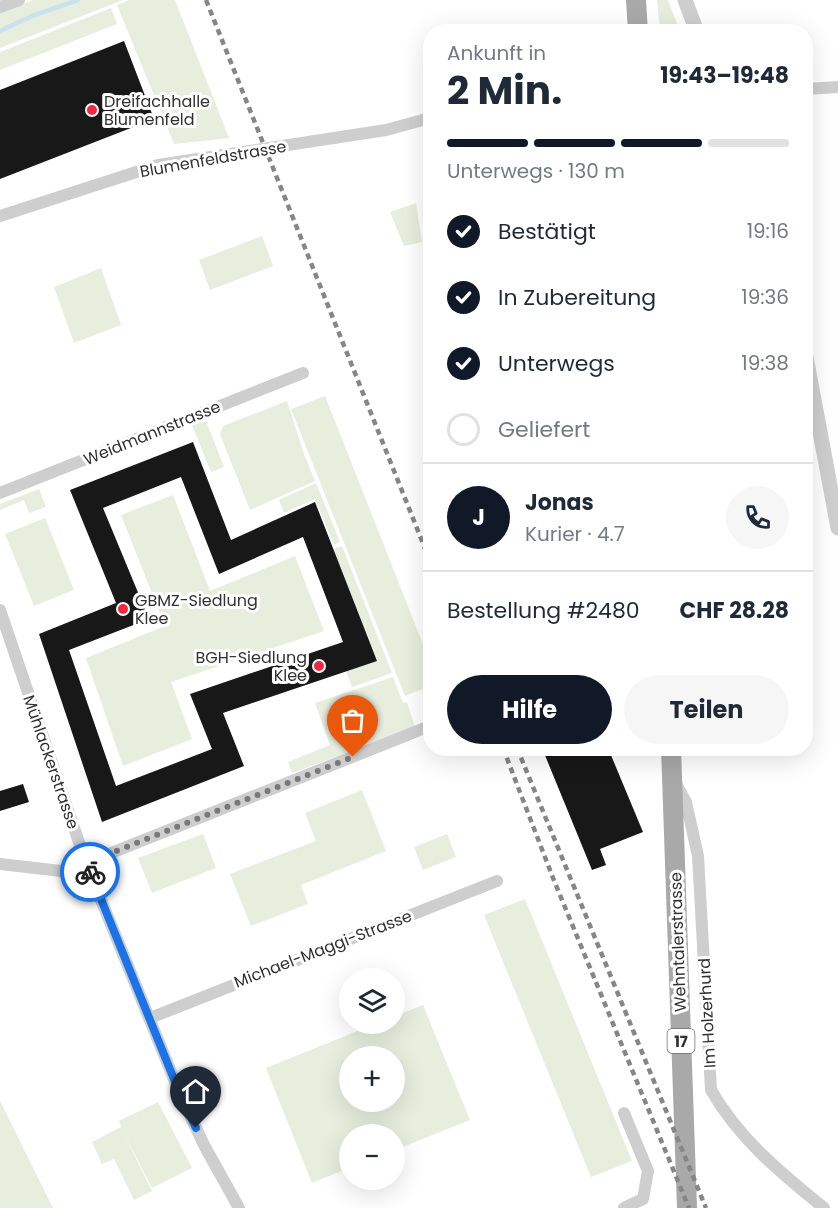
<!DOCTYPE html>
<html lang="de">
<head>
<meta charset="utf-8">
<style>
  :root { --surface:#fff; --page:#f6f6f7; --text:#1f2937; --muted:#747a83; --line:#e0e1e3; --accent:#111827 }
  body { margin:0; font-family:Poppins,sans-serif; background:var(--page); color:var(--text); height:100vh; display:flex; flex-direction:column; font-size:22px; white-space:nowrap }
  * { box-sizing:border-box; margin:0 }
  p { font-size:20px; color:var(--muted) }
  .icon { flex:none; width:33px; height:33px; fill:none; stroke:currentColor; stroke-width:2; stroke-linecap:round; stroke-linejoin:round }
  .map { position:relative; flex:1; overflow:hidden }
  .drawer { position:absolute; left:423px; top:24px; width:390px; height:732px; display:flex; flex-direction:column; background:var(--surface); border-radius:24px; box-shadow:0 6px 24px #0002 }
  .drawer>* { flex:none }
  .buttons { position:absolute; left:339px; top:968px; display:grid; gap:12px }
  .buttons a { display:grid; place-items:center; width:66px; height:66px; border-radius:50%; background:var(--surface); box-shadow:0 6px 24px #0002; font-size:30px }
  .pin { position:absolute; display:grid; place-items:center; width:51px; height:51px; color:#fff; margin:-62px -26px; border-radius:50% 50% 50% 0; rotate:-45deg; box-shadow:0 0 6px #0007 }
  .pin .icon { rotate:45deg }
  .courier { position:absolute; display:grid; place-items:center; width:60px; height:60px; margin:-30px; border:4px solid #1a73e8; border-radius:50%; background:#fff; color:#222; box-shadow:0 2px 8px #0007 }
  .summary em { font-style:normal; font-weight:700 }
  .summary div { display:flex; flex-direction:column-reverse }
  .summary { display:flex; align-items:center; justify-content:space-between; height:102px; padding:0 24px }
  h1 { font-size:39px; font-weight:700; line-height:45px }
  .bar { display:grid; grid-template-columns:repeat(4,1fr); gap:9px 6px; align-content:center; height:72px; padding:0 24px }
  .bar i { height:8px; border-radius:4px; background:var(--line) }
  .bar .selected { background:var(--accent) }
  .bar p { grid-column:span 4 }
  .line { display:flex; align-items:center; gap:15px; padding:0 24px; border-top:2px solid var(--line) }
  .line div { flex:1 }
  .round { display:grid; place-items:center; flex:none; width:63px; height:63px; border-radius:32px; background:var(--page) }
  ol { padding:0 24px; list-style:none }
  li { display:flex; align-items:center; gap:18px; height:66px }
  li p { margin-inline-start:auto }
  li .icon { padding:6px; border-radius:50%; background:var(--accent); color:#fff; stroke-width:4 }
  li:last-child { color:var(--muted) }
  li i { width:33px; height:33px; border:3px solid var(--line); border-radius:50% }
  .button { display:flex; gap:12px; margin-top:auto; padding:12px 24px }
  .button a { flex:1; height:69px; border-radius:36px; background:var(--accent); color:#fff; font-size:24px; font-weight:700; line-height:69px; text-align:center }
  .button a+a { background:var(--page); color:var(--text) }
  .map>svg:first-child { display:block }
</style>
</head>
<body>
<div class="map">
<svg width="838" height="1208" viewBox="0 0 838 1208">
  <rect width="100%" height="100%" fill="#fff"/>
  <g fill="#e7eede" fill-rule="evenodd">
    <path d="M33 0H123L0 48V13Z"/>
    <path d="M129 0H175L229 138 174 144 117 5Z"/>
    <path d="M657 0H668L680 31H660Z"/>
    <path d="M111 8 117 24 0 70V52Z"/>
    <path d="M416 203 422 242 404 246 390 212Z"/>
    <path d="M262 236 273 266 210 290 199 260Z"/>
    <path d="M101 268 121 325 74 343 54 287Z"/>
    <path d="M325 396 430 662V686L405 696 291 409Z"/>
    <path d="M287 401 304 454 315 481 250 510 220 434 223 426Z"/>
    <path d="M206 421 224 467 211 472 192 425Z"/>
    <path d="M316 483 340 542 334 545 315 499 284 513 279 500Z"/>
    <path d="M39 489 46 507 29 513 24 500 0 510V504Z"/>
    <path d="M173 495 210 591 295 556 324 631 171 682 192 739 123 766 86 658 165 626 121 515Z"/>
    <path d="M45 518 74 590 34 606 5 534Z"/>
    <path d="M342 546 392 673 352 687 346 671 333 549Z"/>
    <path d="M393 677 403 703 407 702 415 727 292 773 288 762 330 745 315 703Z"/>
    <path d="M362 790 386 851 301 885 308 904 251 926 230 874 316 841 305 813Z"/>
    <path d="M203 834 216 868 152 893 138 858Z"/>
    <path d="M447 834 456 857 423 870 414 847Z"/>
    <path d="M525 899 632 1161 591 1177 484 915Z"/>
    <path d="M423 1005 470 1120 395 1150 394 1134H350L349 1168 312 1183 266 1068 377 1023H394L395 1016ZM350 1056H394V1101H350Z"/>
    <path d="M0 1101 53 1208H0Z"/>
    <path d="M158 1102 192 1168 152 1188 124 1134 152 1191 134 1200 114 1159 102 1164 92 1142 121 1127 119 1121Z"/>
  </g>
  <g fill="none" stroke-linecap="round" stroke-linejoin="round">
    <path stroke="#c9e2ef" stroke-width="4.5" d="M0 31 32 16 78 0"/>
  </g>
  <g fill="#181818" fill-rule="evenodd">
    <path d="M124 41 154 119 0 179V90Z"/>
    <path d="M193 442 231 540 315 502 377 661 223 713 244 766 102 822 39 634 116 603 70 490ZM181 477 219 574 303 537 343 642 190 694 212 749 116 786 69 650 149 619 103 508Z"/>
    <path d="M542 748H608L643 832 600 849 606 865 592 870Z"/>
    <path d="M23 784 29 802 0 811V791Z"/>
  </g>
  <g fill="none" stroke-linecap="round" stroke-linejoin="round">
    <g stroke="#cecece" stroke-width="12">
      <path d="M0 7 19 0"/>
      <path d="M806 89 838 87"/>
      <path d="M0 216 158 165 386 130 430 118"/>
      <path d="M0 493 303 373"/>
      <path d="M0 610 86 863 180 1094 204 1145 239 1208"/>
      <path d="M674 780 686 802 698 856 711 1090C739 1139 781 1173 824 1208"/>
      <path d="M0 864 61 871 86 863 430 726"/>
      <path d="M150 1018 497 881"/>
      <path d="M624 1208 643 1199 648 1171 624 1113"/>
    </g>
    <g stroke="#cecece" stroke-width="15">
      <path d="M685 0 697 32"/>
      <path d="M806 357 838 528"/>
    </g>
    <g stroke="#a9a9a9" stroke-width="20">
      <path d="M636 0 638 32"/>
      <path d="M671 748 687 1208"/>
    </g>
    <g stroke="#868686" stroke-width="4.5" stroke-dasharray="6 4.5" stroke-linecap="butt">
      <path d="M206 0 430 561"/>
      <path d="M503 748 553 878 689 1208"/>
      <path d="M517 748 706 1208"/>
    </g>
  </g>
  <g fill="none" stroke-linecap="round" stroke-linejoin="round">
    <path stroke="#797979" stroke-width="6" stroke-dasharray="0 10.8" d="M90 872 86 863 353 757"/>
    <path stroke="#1a73e8" stroke-width="8" d="M90 872 180 1094 196 1128"/>
  </g>
  <g fill="#f22840" stroke="#fff" stroke-width="2">
    <circle cx="92" cy="110" r="6"/>
    <circle cx="123" cy="609" r="6"/>
    <circle cx="319" cy="666" r="6"/>
  </g>
  <g text-anchor="middle" dominant-baseline="central" stroke-width="6" stroke-linejoin="round" paint-order="stroke">
    <rect fill="#fff" stroke="#6f6f6f" stroke-width="1.5" x="667.5" y="1029" width="27" height="24" rx="4.5"/>
    <g font-size="15" font-weight="bold" fill="#313131">
      <text x="681" y="1041">17</text>
    </g>
    <g font-size="16" fill="#313131" stroke="#fff" text-anchor="start">
      <text x="104" y="101">Dreifachhalle<tspan x="104" dy="18">Blumenfeld</tspan></text>
      <text x="135" y="600">GBMZ-Siedlung<tspan x="135" dy="18">Klee</tspan></text>
      <text x="307" y="657" text-anchor="end">BGH-Siedlung<tspan x="307" dy="18">Klee</tspan></text>
    </g>
    <g font-size="16" fill="#313131" stroke="#fff">
      <text transform="translate(213 159) rotate(-10)">Blumenfeldstrasse</text>
      <text transform="translate(152 433) rotate(-22)">Weidmannstrasse</text>
      <text transform="translate(51 762) rotate(71)">Mühlackerstrasse</text>
      <text transform="translate(678 942) rotate(-92)">Wehntalerstrasse</text>
      <text transform="translate(323 949) rotate(-21)">Michael-Maggi-Strasse</text>
      <text transform="translate(707 1013) rotate(-93)">Im Holzerhurd</text>
    </g>
  </g>
</svg>
<div class="buttons">
<a><svg class="icon" aria-label="layers" viewBox="0 0 24 24"><path d="M12 4l9 5-9 5-9-5zM3 14l9 5 9-5"/></svg></a>
<a>+</a>
<a>−</a>
</div>
<div class="pin" style="left:353px;top:757px;background:#ea580c"><svg class="icon" aria-label="bag" viewBox="0 0 24 24"><path d="M5 8h14l-1 12H6zM9 8a3 3 0 0 1 6 0"/></svg></div>
<div class="pin" style="left:196px;top:1128px;background:#1f2937"><svg class="icon" aria-label="home" viewBox="0 0 24 24"><path d="M3 11l9-7 9 7M6 9v11h12V9"/></svg></div>
<div class="courier" style="left:90px;top:872px"><svg class="icon" aria-label="bike" viewBox="0 0 24 24"><circle cx="6" cy="16" r="4"/><circle cx="18" cy="16" r="4"/><path d="M6 16l4-8h5l3 8M10 8l3 8H6M13 5h3"/></svg></div>
<section class="drawer">
<div class="summary"><div><h1>2 Min.</h1><p>Ankunft in</p></div><em>19:43–19:48</em></div>
<div class="bar"><i class="selected"></i><i class="selected"></i><i class="selected"></i><i></i><p>Unterwegs · 130 m</p></div>
<ol>
<li><svg class="icon" aria-label="check" viewBox="0 0 24 24"><path d="M5 12l5 5 9-10"/></svg>Bestätigt<p>19:16</p></li>
<li><svg class="icon" aria-label="check" viewBox="0 0 24 24"><path d="M5 12l5 5 9-10"/></svg>In Zubereitung<p>19:36</p></li>
<li><svg class="icon" aria-label="check" viewBox="0 0 24 24"><path d="M5 12l5 5 9-10"/></svg>Unterwegs<p>19:38</p></li>
<li><i></i>Geliefert</li>
</ol>
<div class="line" style="height:108px"><b class="round" style="background:var(--accent);color:#fff">J</b><div><b>Jonas</b><p>Kurier · 4.7</p></div><a class="round"><svg class="icon" aria-label="phone" viewBox="0 0 24 24"><path d="M5 4h4l2 5-3 2q2 4 5 5l2-3 5 2v4C11 20 4 13 5 4z"/></svg></a></div>
<div class="line" style="height:78px"><div>Bestellung #2480</div><b>CHF 28.28</b></div>
<div class="button"><a>Hilfe</a><a>Teilen</a></div>
</section>
</div>
</body>
</html>
